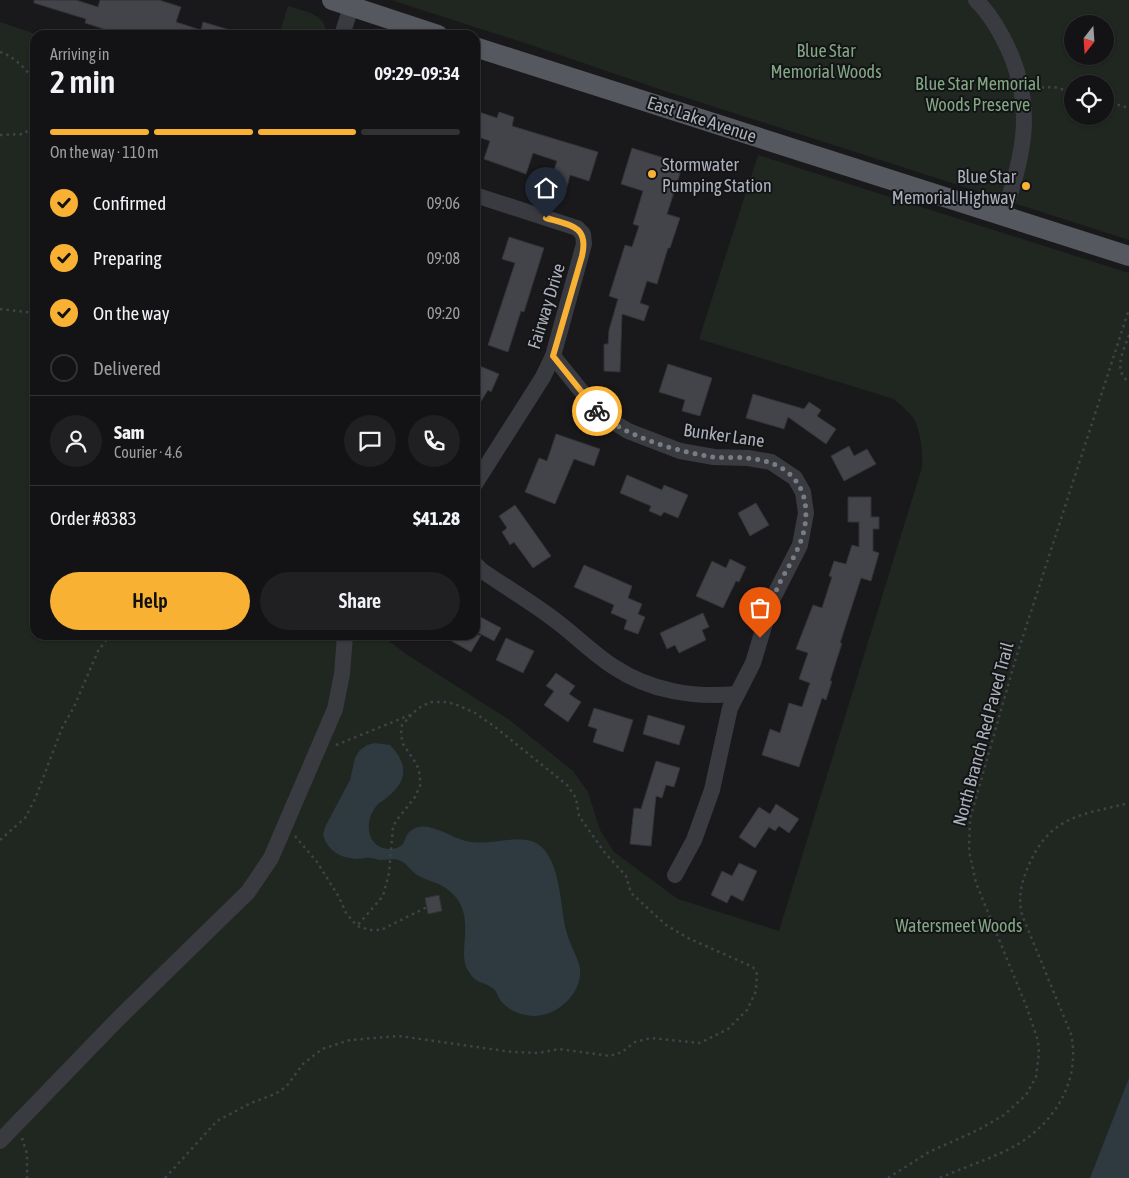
<!DOCTYPE html>
<html lang="en">
<head>
<meta charset="utf-8">
<style>
  :root { --surface:#131315; --page:#202022; --text:#f1f3f6; --muted:#9d9ea0; --line:#323234; --accent:#f9b134 }
  body { margin:0; font-family:"Asap Condensed",sans-serif; background:var(--page); color:var(--text); height:100vh; display:flex; flex-direction:column; font-size:19px; white-space:nowrap }
  * { box-sizing:border-box; margin:0 }
  p { font-size:16px; color:var(--muted) }
  .icon { flex:none; width:28px; height:28px; fill:none; stroke:currentColor; stroke-width:2; stroke-linecap:round; stroke-linejoin:round }
  .map { position:relative; flex:1; overflow:hidden }
  .panel { position:absolute; left:30px; top:30px; width:450px; height:610px; display:flex; flex-direction:column; background:var(--surface); border-radius:15px; box-shadow:0 1px 4px #0004,0 0 0 1px var(--line) }
  .panel>* { flex:none }
  .needle { width:32px; rotate:197deg }
  .buttons { position:absolute; left:1064px; top:15px; display:grid; gap:10px }
  .buttons a { display:grid; place-items:center; width:50px; height:50px; border-radius:50%; background:var(--surface); box-shadow:0 1px 4px #0004,0 0 0 1px var(--line); font-size:25px }
  .pin { position:absolute; display:grid; place-items:center; width:42px; height:42px; color:#fff; margin:-51px -21px; border-radius:50% 50% 50% 0; rotate:-45deg; box-shadow:0 0 5px #0007 }
  .pin .icon { rotate:45deg }
  .courier { position:absolute; display:grid; place-items:center; width:50px; height:50px; margin:-25px; border:4px solid #f9b134; border-radius:50%; background:#fff; color:#222; box-shadow:0 1px 6px #0007 }
  .overview em { font-style:normal; font-weight:600 }
  .overview div { display:flex; flex-direction:column-reverse }
  .overview { display:flex; align-items:center; justify-content:space-between; height:85px; padding:0 20px }
  h1 { font-size:32px; font-weight:600; line-height:38px }
  .bar { display:grid; grid-template-columns:repeat(4,1fr); gap:8px 5px; align-content:center; height:60px; padding:0 20px }
  .bar i { height:6px; border-radius:4px; background:var(--line) }
  .bar .selected { background:var(--accent) }
  .bar p { grid-column:span 4 }
  .line { display:flex; align-items:center; gap:12px; padding:0 20px; border-top:1px solid var(--line) }
  .line div { flex:1 }
  .round { display:grid; place-items:center; flex:none; width:52px; height:52px; border-radius:26px; background:var(--page) }
  ol { padding:0 20px; list-style:none }
  li { display:flex; align-items:center; gap:15px; height:55px }
  li p { margin-inline-start:auto }
  li .icon { padding:5px; border-radius:50%; background:var(--accent); color:#111; stroke-width:4 }
  li:last-child { color:var(--muted) }
  li i { width:28px; height:28px; border:2px solid var(--line); border-radius:50% }
  .button { display:flex; gap:10px; margin-top:auto; padding:10px 20px }
  .button a { flex:1; height:58px; border-radius:30px; background:var(--accent); color:#111; font-size:20px; font-weight:600; line-height:58px; text-align:center }
  .button a+a { background:var(--page); color:var(--text) }
  .map>svg:first-child { display:block }
</style>
</head>
<body>
<div class="map">
<svg width="1129" height="1178" viewBox="0 0 1129 1178">
  <rect width="100%" height="100%" fill="#19191c"/>
  <g fill="#1f2720" fill-rule="evenodd">
    <path d="M391 0H1129V240L662 90 531 45ZM1072 24H1105V56H1072ZM1072 84H1105V116H1072Z"/>
    <path d="M288 6C303 11 328 14 326 35H279Z"/>
    <path d="M0 22 38 35H35V635H381L406 654 511 721 573 771 588 792 600 830 614 852 678 899 779 931 922 467C923 452 921 433 914 419 910 412 900 405 894 399L699 339 758 155 1129 273V1178H0Z"/>
  </g>
  <g fill="#2e3940">
    <path d="M375 743 390 745C406 761 409 778 391 794 387 798 382 801 378 804 368 815 364 834 377 845 383 850 397 851 403 844 406 839 406 833 412 830 428 819 450 838 466 841 487 846 507 837 527 840 561 845 560 906 566 930 569 942 575 952 579 964 587 992 553 1022 526 1015 515 1013 504 1007 499 998 497 994 496 990 492 988 484 981 477 985 469 972 454 952 481 914 447 889 438 882 427 881 417 875 410 870 406 862 398 860 393 858 387 860 382 860 377 860 374 858 370 858 366 857 361 859 357 859 340 858 328 851 323 835L325 827 350 780 355 758 360 750 367 745Z"/>
    <path d="M1129 1078V1178H1090Z"/>
  </g>
  <g fill="#434449" stroke="#333338">
    <path d="M34 0H76L98 7 100 0H159L181 7 176 22 201 30 203 22 237 32 236 35H123L85 23 86 19 34 3Z"/>
    <path d="M479 112 497 118 499 112 514 117 512 126 598 152 589 181 570 175 567 187 550 182 557 161 533 153 526 174 484 159 490 141 475 136V123Z"/>
    <path d="M632 148 683 164 667 214 680 218 670 248H668L657 284 647 281 640 303 649 306 644 321 622 314 620 372 604 371V344H608L609 330 618 299 609 296 625 245 632 247 639 226 633 224 643 191 621 184Z"/>
    <path d="M509 237 544 248 524 312 521 311 508 352 488 345 515 263 502 259Z"/>
    <path d="M475 364 499 374 491 392 488 390 475 411Z"/>
    <path d="M668 364 712 378 700 416 682 411 685 400 659 392Z"/>
    <path d="M753 394 804 409 809 402 821 410 817 416 836 429 826 444 788 417 784 429 746 418Z"/>
    <path d="M556 434 600 449 594 466 574 459 555 504 525 492 539 458 547 461Z"/>
    <path d="M849 446 854 456 867 449 876 464 844 481 831 456Z"/>
    <path d="M627 475 662 490 664 485 688 495 678 518 664 512 661 516 649 511 651 506 620 493Z"/>
    <path d="M848 497H871V517H879V529H873V551L879 553 871 581 861 578 840 643H842L830 681H832L826 700 822 698 799 767 762 755 770 729 780 733 789 703 802 707 810 683 799 679 808 653 796 649 813 605 822 608 832 577 829 576 834 561 846 564 852 545 859 547V522H848Z"/>
    <path d="M756 503 769 525 750 536 738 513Z"/>
    <path d="M515 505 551 556 533 568 514 542 510 545 502 532 507 528 499 516Z"/>
    <path d="M730 559 746 567 739 582 736 581 723 608 696 596 712 561 726 568Z"/>
    <path d="M584 565 632 586 628 598 642 604 638 614 645 617 638 634 624 629 627 620 611 613 614 605 574 587Z"/>
    <path d="M703 613 709 627 702 630 706 640 679 653 675 645 667 649 660 633Z"/>
    <path d="M475 614 501 628 494 641 475 631Z"/>
    <path d="M441 635H481L471 652Z"/>
    <path d="M506 638 534 651 523 673 496 660Z"/>
    <path d="M556 673 575 686 569 694 581 702 568 722 544 705 554 691 546 686Z"/>
    <path d="M594 708 633 720 623 752 593 742 597 729 588 726Z"/>
    <path d="M648 715 685 726 679 745 643 734Z"/>
    <path d="M656 761 680 768 674 787 666 785 662 798 656 796 651 846 630 844 634 808 641 809Z"/>
    <path d="M776 804 799 819 789 833 779 826 775 831 769 827 755 848 739 837 759 807 770 814Z"/>
    <path d="M739 863 757 871 743 901 731 895 727 903 711 895 722 871 732 876Z"/>
    <path d="M439 895 442 911 428 914 425 898Z"/>
  </g>
  <g fill="none" stroke-linecap="round" stroke-linejoin="round">
    <g stroke="#404248" stroke-width="2.5" stroke-dasharray="2.5 4" stroke-linecap="butt">
      <path d="M0 52C14 56 26 70 35 80"/>
      <path d="M1035 88 1054 87 1072 92"/>
      <path d="M1105 101 1129 108"/>
      <path d="M0 135 23 134 35 126"/>
      <path d="M0 309 35 313"/>
      <path d="M1129 335C1124 351 1112 370 1129 382"/>
      <path d="M336 745 410 715"/>
      <path d="M295 836 317 862 339 897 346 913 357 926 370 930H381L427 907"/>
      <path d="M0 840 25 818 35 799 62 728 74 707 98 651 110 635"/>
      <path d="M22 1138 27 1154V1178"/>
      <path d="M165 1178 217 1121 251 1103 275 1094 286 1087 303 1064 322 1049 350 1040 399 1036 512 1052 538 1053 559 1049 610 1056 622 1052 635 1042 651 1038 700 1043 728 1029 747 1010 756 991 757 974 753 967 688 938 666 925 631 893 626 876 605 853 579 816 576 798 567 785 495 727 475 713 455 704 444 702H430L417 709 402 725 401 734 403 744 417 765 420 775V786L415 797 396 821 393 827 389 873 383 896 357 926"/>
      <path d="M888 1178 929 1152 978 1130 1004 1115 1026 1095 1036 1077 1039 1053 1038 1041 1027 1008 976 883 969 851 970 819 1015 661 1129 309"/>
      <path d="M940 1178C960 1169 981 1162 1001 1153 1049 1132 1082 1086 1071 1034L1022 915C1018 898 1021 883 1028 867 1049 816 1081 815 1129 803"/>
    </g>
    <g stroke="#3a3b41" stroke-width="16">
      <path d="M976 0C992 16 1002 34 1011 55 1035 113 1022 159 1003 216"/>
      <path d="M342 35 351 7"/>
      <path d="M475 195 577 228 583 234 584 244 553 356 543 377 475 484"/>
      <path d="M553 356 599 413 628 431 680 451 714 457 748 458 771 462 795 478 803 492 806 513 800 545 772 600 753 663 730 708 712 790 694 840 675 875"/>
      <path d="M475 564 481 570C507 588 535 604 560 624 578 638 595 655 614 667 650 691 694 698 736 694"/>
      <path d="M0 1141 119 1018 248 892 271 858 335 709 342 674 345 635"/>
    </g>
    <g stroke="#565860" stroke-width="20">
      <path d="M332 0 438 35"/>
      <path d="M475 47 1129 256"/>
    </g>
  </g>
  <g fill="none" stroke-linecap="round" stroke-linejoin="round">
    <path stroke="#787c83" stroke-width="5" stroke-dasharray="0 9" d="M597 411C623 436 678 452 713 457 724 458 736 457 747 458 786 461 811 484 805 525 802 546 789 565 779 584 771 602 765 619 760 638"/>
    <path stroke="#f9b134" stroke-width="6" d="M546 218C571 225 589 226 582 256L553 356 597 411"/>
  </g>
  <g fill="#f9b134" stroke="#141417" stroke-width="2">
    <circle cx="652" cy="174" r="5"/>
    <circle cx="1026" cy="186" r="5"/>
  </g>
  <g text-anchor="middle" dominant-baseline="central" stroke-width="4" stroke-linejoin="round" paint-order="stroke">
    <g font-size="18" fill="#82a783" stroke="#141417">
      <text x="826" y="50">Blue Star<tspan x="826" dy="21">Memorial Woods</tspan></text>
      <text x="978" y="83">Blue Star Memorial<tspan x="978" dy="21">Woods Preserve</tspan></text>
      <text x="959" y="925">Watersmeet Woods</text>
    </g>
    <g font-size="18" fill="#abb1bb" stroke="#141417">
      <text transform="translate(702 119) rotate(18)">East Lake Avenue</text>
      <text transform="translate(546 306) rotate(-73)">Fairway Drive</text>
      <text transform="translate(724 435) rotate(8)">Bunker Lane</text>
      <text transform="translate(983 734) rotate(-75)">North Branch Red Paved Trail</text>
    </g>
    <g font-size="18" fill="#abb1bb" stroke="#141417" text-anchor="start">
      <text x="662" y="164">Stormwater<tspan x="662" dy="21">Pumping Station</tspan></text>
      <text x="1016" y="176" text-anchor="end">Blue Star<tspan x="1016" dy="21">Memorial Highway</tspan></text>
    </g>
  </g>
</svg>
<div class="buttons">
<a><svg class="needle" viewBox="-14 -14 28 28"><path d="M0-13l5 13h-10z" fill="#e53935"/><path d="M0 13l5-13h-10z" fill="#9d9ea0"/></svg></a>
<a><svg class="icon" aria-label="locate" viewBox="0 0 24 24"><circle cx="12" cy="12" r="6"/><path d="M12 2v4M12 18v4M2 12h4M18 12h4"/></svg></a>
</div>
<div class="pin" style="left:760px;top:638px;background:#ea580c"><svg class="icon" aria-label="bag" viewBox="0 0 24 24"><path d="M5 8h14l-1 12H6zM9 8a3 3 0 0 1 6 0"/></svg></div>
<div class="pin" style="left:546px;top:218px;background:#1f2937"><svg class="icon" aria-label="home" viewBox="0 0 24 24"><path d="M3 11l9-7 9 7M6 9v11h12V9"/></svg></div>
<div class="courier" style="left:597px;top:411px"><svg class="icon" aria-label="bike" viewBox="0 0 24 24"><circle cx="6" cy="16" r="4"/><circle cx="18" cy="16" r="4"/><path d="M6 16l4-8h5l3 8M10 8l3 8H6M13 5h3"/></svg></div>
<section class="panel">
<div class="overview"><div><h1>2 min</h1><p>Arriving in</p></div><em>09:29–09:34</em></div>
<div class="bar"><i class="selected"></i><i class="selected"></i><i class="selected"></i><i></i><p>On the way · 110 m</p></div>
<ol>
<li><svg class="icon" aria-label="check" viewBox="0 0 24 24"><path d="M5 12l5 5 9-10"/></svg>Confirmed<p>09:06</p></li>
<li><svg class="icon" aria-label="check" viewBox="0 0 24 24"><path d="M5 12l5 5 9-10"/></svg>Preparing<p>09:08</p></li>
<li><svg class="icon" aria-label="check" viewBox="0 0 24 24"><path d="M5 12l5 5 9-10"/></svg>On the way<p>09:20</p></li>
<li><i></i>Delivered</li>
</ol>
<div class="line" style="height:90px"><a class="round"><svg class="icon" aria-label="person" viewBox="0 0 24 24"><circle cx="12" cy="8" r="4"/><path d="M4 21q1-7 8-7t8 7"/></svg></a><div><b>Sam</b><p>Courier · 4.6</p></div><a class="round"><svg class="icon" aria-label="chat" viewBox="0 0 24 24"><path d="M4 5h16v11H9l-5 4z"/></svg></a><a class="round"><svg class="icon" aria-label="phone" viewBox="0 0 24 24"><path d="M5 4h4l2 5-3 2q2 4 5 5l2-3 5 2v4C11 20 4 13 5 4z"/></svg></a></div>
<div class="line" style="height:65px"><div>Order #8383</div><b>$41.28</b></div>
<div class="button"><a>Help</a><a>Share</a></div>
</section>
</div>
</body>
</html>
